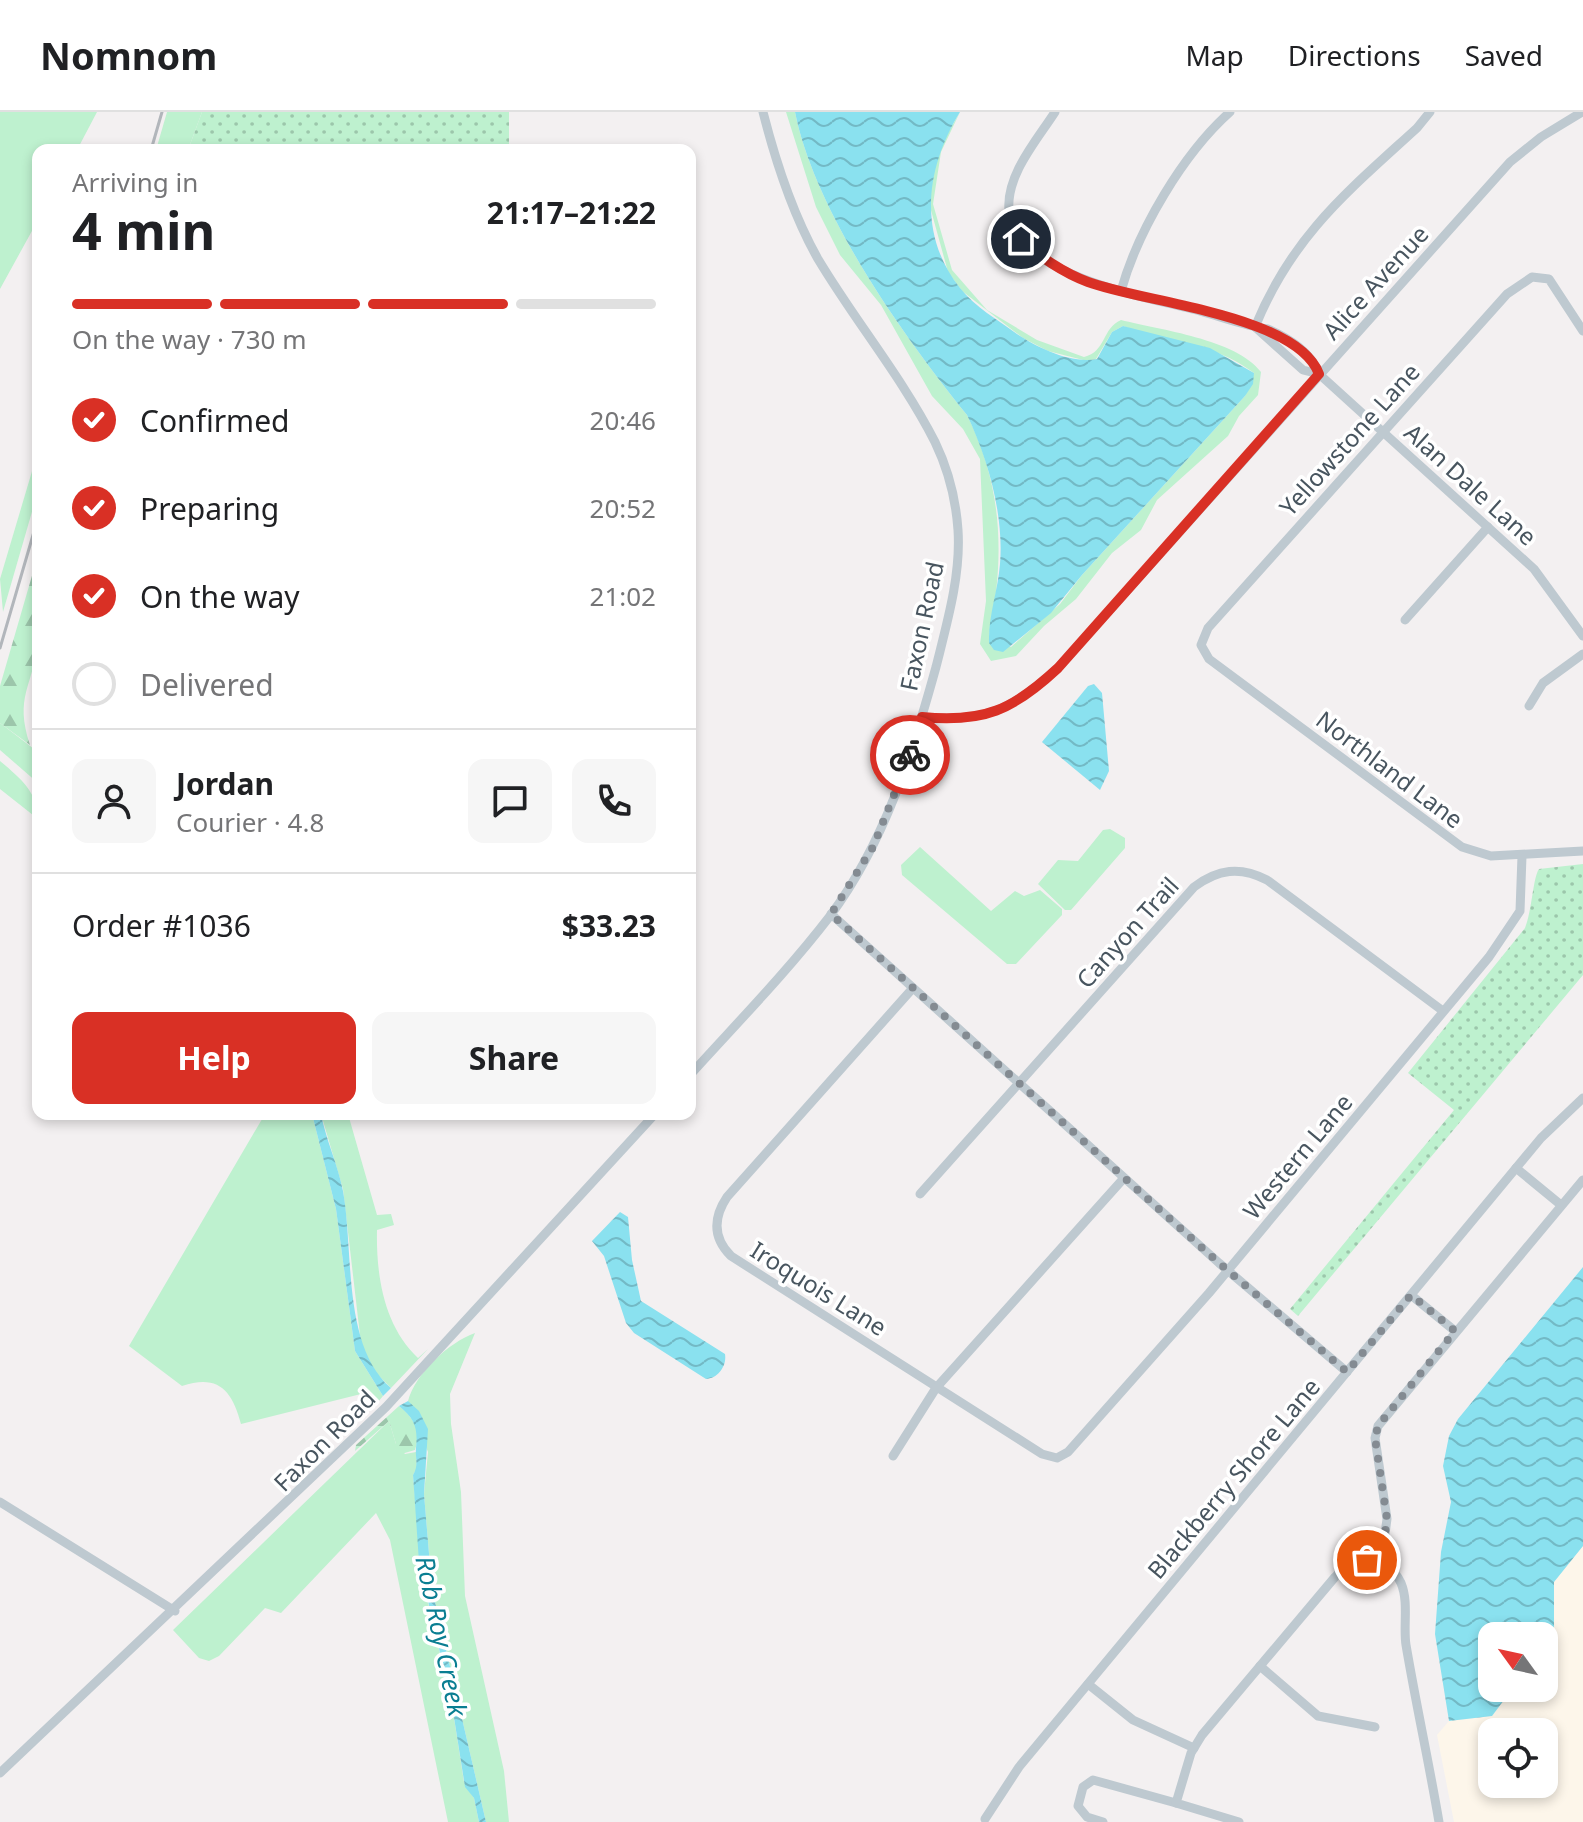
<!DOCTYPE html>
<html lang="en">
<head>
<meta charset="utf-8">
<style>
  :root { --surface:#fff; --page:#f6f6f6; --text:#202124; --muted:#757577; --line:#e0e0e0; --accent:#d93025 }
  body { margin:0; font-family:"Noto Sans",sans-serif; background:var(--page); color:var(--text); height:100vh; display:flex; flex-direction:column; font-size:30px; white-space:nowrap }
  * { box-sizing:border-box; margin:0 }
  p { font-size:26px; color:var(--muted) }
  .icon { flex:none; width:44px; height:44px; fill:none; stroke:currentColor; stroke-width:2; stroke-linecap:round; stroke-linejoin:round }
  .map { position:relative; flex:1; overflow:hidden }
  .drawer { position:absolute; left:32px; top:32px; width:664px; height:976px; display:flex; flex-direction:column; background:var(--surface); border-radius:16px; box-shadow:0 4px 12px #0003 }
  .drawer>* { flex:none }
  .needle { width:52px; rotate:303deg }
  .controls { position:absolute; left:1478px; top:1510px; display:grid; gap:16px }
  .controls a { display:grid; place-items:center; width:80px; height:80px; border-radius:16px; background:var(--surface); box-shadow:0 4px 12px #0003; font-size:40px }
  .pin { position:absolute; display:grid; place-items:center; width:68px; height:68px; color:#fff; margin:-34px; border:4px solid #fff; border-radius:50%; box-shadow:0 2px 8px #0007 }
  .courier { position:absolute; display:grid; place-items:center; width:80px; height:80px; margin:-40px; border:6px solid #d93025; border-radius:50%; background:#fff; color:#222; box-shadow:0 2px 10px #0007 }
  .head em { font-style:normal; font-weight:700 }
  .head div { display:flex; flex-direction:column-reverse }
  .head { display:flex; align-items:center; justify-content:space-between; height:136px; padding:0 40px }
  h1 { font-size:52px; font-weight:700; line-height:60px }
  .bar { display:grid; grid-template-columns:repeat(4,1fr); gap:12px 8px; align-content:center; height:96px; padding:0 40px }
  .bar i { height:10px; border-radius:6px; background:var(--line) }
  .bar .on { background:var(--accent) }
  .bar p { grid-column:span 4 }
  .line { display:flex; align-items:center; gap:20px; padding:0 40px; border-top:2px solid var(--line) }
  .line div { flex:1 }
  .round { display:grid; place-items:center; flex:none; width:84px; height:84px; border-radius:16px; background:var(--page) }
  ol { padding:0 40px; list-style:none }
  li { display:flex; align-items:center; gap:24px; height:88px }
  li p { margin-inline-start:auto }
  li .icon { padding:8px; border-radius:50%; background:var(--accent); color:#fff; stroke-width:4 }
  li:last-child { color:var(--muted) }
  li i { width:44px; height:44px; border:4px solid var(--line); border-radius:50% }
  .primary-button { display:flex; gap:16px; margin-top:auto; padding:16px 40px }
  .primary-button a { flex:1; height:92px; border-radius:16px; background:var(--accent); color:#fff; font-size:32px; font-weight:700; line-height:92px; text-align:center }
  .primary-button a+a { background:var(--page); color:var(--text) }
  header { display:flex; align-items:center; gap:48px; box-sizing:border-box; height:112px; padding:0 40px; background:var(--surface); border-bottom:2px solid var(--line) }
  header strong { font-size:38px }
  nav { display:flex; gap:44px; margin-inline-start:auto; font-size:28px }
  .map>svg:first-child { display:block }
</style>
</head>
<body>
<header>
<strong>Nomnom</strong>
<nav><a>Map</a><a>Directions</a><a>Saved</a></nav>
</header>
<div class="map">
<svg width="1583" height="1710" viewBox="0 0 1583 1710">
  <defs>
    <pattern id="forest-firs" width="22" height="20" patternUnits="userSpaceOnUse" patternTransform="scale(2)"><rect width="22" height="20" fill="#bef1cf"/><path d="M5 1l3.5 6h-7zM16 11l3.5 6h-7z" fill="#9cc6ab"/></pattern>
    <pattern id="park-dots" width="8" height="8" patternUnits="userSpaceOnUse" patternTransform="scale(2)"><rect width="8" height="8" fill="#bef1cf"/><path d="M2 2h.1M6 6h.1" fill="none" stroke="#9cc6ab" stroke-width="1.8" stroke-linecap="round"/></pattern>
    <pattern id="water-waves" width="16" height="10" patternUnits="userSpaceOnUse" patternTransform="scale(2)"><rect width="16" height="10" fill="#8ae1ef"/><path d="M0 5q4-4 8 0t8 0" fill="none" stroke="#73b9c5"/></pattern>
  </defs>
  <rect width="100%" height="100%" fill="#f3f0f1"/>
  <path fill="#fdf6ea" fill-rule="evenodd" d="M1583 1434V1710H1454L1437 1623 1449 1609 1492 1604 1513 1576H1544V1533L1554 1515V1470ZM1492 1620H1544V1672H1492Z"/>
  <g fill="#bef1cf">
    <path d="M0 0H97L77 38H38V108L0 177Z"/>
    <path d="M167 0H202L188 38H156Z"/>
    <path d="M786 0H795C815 100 903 224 967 303 1003 375 1005 446 989 523L1011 535 1060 492 1082 463 1245 284 1254 261C1211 229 1171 232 1123 214L1112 220 1096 247 1087 249 1048 239 1023 226 962 179 948 160 929 91 937 40 960 0 941 40 933 92 952 158 987 198 1037 228 1084 245C1106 240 1102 216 1121 208 1160 218 1236 227 1261 260L1258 283 1239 304 1228 324 1157 388 1141 418 1112 441 1076 487 1044 514 1016 544 991 549 980 532 986 489 980 347 963 317 932 284 881 193 840 143 816 95Z"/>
    <path d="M38 339V379L3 500 0 467Z"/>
    <path d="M0 611 38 640V671L0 638Z"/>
    <path d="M0 649C20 666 38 680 38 707L0 677Z"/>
    <path d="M1110 717 1125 726V736L1071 798H1065L1038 772 1058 748 1078 749 1103 718Z"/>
    <path d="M920 735 991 799 1015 779 1024 784 1040 778 1062 797V803L1016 852H1007L902 763 901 753Z"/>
    <path d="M265 1002H312L336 1097 355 1239 383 1284 371 1298 361 1282 241 1312C232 1278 218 1262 182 1274L129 1234Z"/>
    <path d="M321 1002H348L377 1103 391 1102 394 1113 377 1118C376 1164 384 1214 418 1246L428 1237 391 1276 371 1256 361 1232 343 1077Z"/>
    <path d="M475 1221 450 1282 451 1312 461 1380 465 1484 504 1659 509 1710H486L432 1477 424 1382 428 1340 408 1289C415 1262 449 1230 475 1221Z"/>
    <path d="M389 1309 396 1332 405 1342 416 1340 417 1356 413 1363 422 1465 452 1593 464 1670 474 1686 479 1710H448L390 1428 376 1401 281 1501 265 1496 219 1544 209 1549 199 1546 173 1518Z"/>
  </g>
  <g fill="url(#forest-firs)">
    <path d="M38 443C38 471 41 502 38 530 33 575 14 584 30 633L0 611V574Z"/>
    <path d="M399 1294C414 1306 422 1319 415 1338L391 1345 396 1332 389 1309 355 1339 356 1333Z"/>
  </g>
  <g fill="url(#park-dots)">
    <path d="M202 0H509V38H188Z"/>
    <path d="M1583 752V863L1298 1204 1290 1197 1454 998 1408 961 1525 816C1532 799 1533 765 1539 757Z"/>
  </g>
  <g fill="url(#water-waves)">
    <path d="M795 0H960C926 55 917 122 960 176 975 195 998 208 1017 222 1038 236 1071 252 1097 247L1112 220 1123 214 1210 236 1254 261 1253 272 1245 284 1082 463 1051 501 1003 540 994 538 989 531C988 505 998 478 1000 452 1004 403 988 347 967 303 903 224 815 100 795 0Z"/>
    <path d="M1094 572 1102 581 1109 659 1100 678 1042 630 1088 574Z"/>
    <path d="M312 1002H321C326 1028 338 1053 343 1079 354 1140 342 1234 391 1276L383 1284 355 1239 336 1097Z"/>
    <path d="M620 1100 628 1105 632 1148 641 1189 725 1242C727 1254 718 1266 706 1267L634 1221 626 1211 604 1144 592 1129Z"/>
    <path d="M1583 1155V1434L1554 1470V1515L1544 1533V1524H1492V1576H1513L1492 1604 1449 1609 1435 1522 1441 1440 1451 1390 1443 1354 1449 1324 1458 1307Z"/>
    <path d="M408 1289 419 1299 428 1317 424 1382 432 1477 486 1710H479L474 1686 465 1675 452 1593 419 1450 413 1363C419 1353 415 1346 416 1336 418 1316 415 1307 399 1294Z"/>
  </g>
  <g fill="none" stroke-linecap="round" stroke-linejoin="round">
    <g stroke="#bec9d0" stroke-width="9">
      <path d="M1055 0C1037 28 1006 63 1009 98 1014 163 1142 184 1192 197 1217 203 1243 214 1268 217 1290 227 1311 240 1319 262L1534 457 1583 524"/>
      <path d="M1121 179C1138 118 1183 42 1230 0"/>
      <path d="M1255 215C1292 124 1347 80 1417 16L1430 0"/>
      <path d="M1255 215 1303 258 1319 262"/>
      <path d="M1583 219 1549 167 1532 165 1507 182 1208 516 1201 533 1209 547 1462 735 1491 744 1583 739"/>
      <path d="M1405 508 1488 415"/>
      <path d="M1529 594 1543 571 1583 542"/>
      <path d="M922 605C984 611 1012 598 1058 556L1510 50 1541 25 1582 0"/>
      <path d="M831 802 1219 1151 1347 1260"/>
      <path d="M913 876 727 1085C713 1106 713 1126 731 1144L1042 1342 1057 1346 1068 1340 1209 1181 1489 845 1520 799 1522 744"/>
      <path d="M690 963C737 911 787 860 830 804 885 730 912 642 936 555 947 511 961 463 958 418 956 389 948 357 935 330 902 265 855 209 818 147 792 101 776 51 763 0"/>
      <path d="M1516 1056 1561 1093"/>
      <path d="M920 1082 1194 775C1218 757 1240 754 1267 768L1443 899"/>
      <path d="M1411 1183 1455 1219"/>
      <path d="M893 1344 936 1276 1124 1066"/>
      <path d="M0 1390 175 1499"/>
      <path d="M1381 1451 1387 1407 1375 1326 1378 1314 1583 1068"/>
      <path d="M1260 1554 1318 1604 1375 1615"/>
      <path d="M1088 1572 1133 1608 1194 1636"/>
      <path d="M0 1661 386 1295 655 1002"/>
      <path d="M985 1707 1019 1655 1541 1026 1583 986"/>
      <path d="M1103 1710 1087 1705 1078 1694 1083 1675 1093 1668 1176 1691"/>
      <path d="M1239 1710 1176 1691 1191 1641 1202 1623 1335 1465C1354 1445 1387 1441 1401 1471 1409 1490 1403 1514 1406 1533 1416 1592 1429 1651 1439 1710"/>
    </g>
    <g stroke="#b2b6bb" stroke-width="3">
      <path d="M151 38 162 0"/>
      <path d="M0 536 38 406"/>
    </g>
  </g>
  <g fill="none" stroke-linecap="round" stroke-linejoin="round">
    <path stroke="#848b92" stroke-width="8" stroke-dasharray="0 14.4" d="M910 643 873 735 831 802 1219 1151 1347 1260 1411 1183 1455 1219 1378 1314 1375 1326 1387 1407 1381 1451 1367 1448"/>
    <path stroke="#d93025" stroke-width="10" d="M910 643 922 605C984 611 1013 598 1058 556L1319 262C1297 203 1145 191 1088 170 1064 161 1038 144 1021 127"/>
  </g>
  <g text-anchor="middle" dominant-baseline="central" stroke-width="7" stroke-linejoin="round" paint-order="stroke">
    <g font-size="24" fill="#48555f" stroke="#fff">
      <text transform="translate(1375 170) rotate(-48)">Alice Avenue</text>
      <text transform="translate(1349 327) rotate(-48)">Yellowstone Lane</text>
      <text transform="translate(1471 372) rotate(42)">Alan Dale Lane</text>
      <text transform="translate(921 514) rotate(-78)">Faxon Road</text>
      <text transform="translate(1390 657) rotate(37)">Northland Lane</text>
      <text transform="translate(1127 820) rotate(-48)">Canyon Trail</text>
      <text transform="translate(1297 1044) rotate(-50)">Western Lane</text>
      <text transform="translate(819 1176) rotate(32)">Iroquois Lane</text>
      <text transform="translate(324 1328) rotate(-45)">Faxon Road</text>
      <text transform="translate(1233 1366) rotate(-50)">Blackberry Shore Lane</text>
    </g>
    <g font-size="26" font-style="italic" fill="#0a7e92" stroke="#fff">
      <text transform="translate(442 1524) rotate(78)">Rob Roy Creek</text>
    </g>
  </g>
</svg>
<div class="controls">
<a><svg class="needle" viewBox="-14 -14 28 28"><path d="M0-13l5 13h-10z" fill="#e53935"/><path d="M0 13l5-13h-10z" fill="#757577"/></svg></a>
<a><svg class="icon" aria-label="locate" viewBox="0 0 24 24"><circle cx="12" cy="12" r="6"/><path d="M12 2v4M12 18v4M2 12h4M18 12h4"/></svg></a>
</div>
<div class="pin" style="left:1367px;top:1448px;background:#ea580c"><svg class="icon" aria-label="bag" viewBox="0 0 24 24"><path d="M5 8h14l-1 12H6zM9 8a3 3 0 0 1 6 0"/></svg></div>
<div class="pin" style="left:1021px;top:127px;background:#1f2937"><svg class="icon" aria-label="home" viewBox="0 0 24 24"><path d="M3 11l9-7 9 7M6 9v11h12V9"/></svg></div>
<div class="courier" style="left:910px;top:643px"><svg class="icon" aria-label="bike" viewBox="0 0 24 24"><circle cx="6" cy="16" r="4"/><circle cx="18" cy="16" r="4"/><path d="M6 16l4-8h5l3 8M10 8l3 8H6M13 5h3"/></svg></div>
<section class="drawer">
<div class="head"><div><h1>4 min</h1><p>Arriving in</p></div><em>21:17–21:22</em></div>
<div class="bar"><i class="on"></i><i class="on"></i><i class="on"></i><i></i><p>On the way · 730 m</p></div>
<ol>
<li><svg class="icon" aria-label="check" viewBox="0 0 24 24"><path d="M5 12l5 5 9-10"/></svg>Confirmed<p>20:46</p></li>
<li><svg class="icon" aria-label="check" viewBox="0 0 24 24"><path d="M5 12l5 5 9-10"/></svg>Preparing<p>20:52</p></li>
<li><svg class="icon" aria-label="check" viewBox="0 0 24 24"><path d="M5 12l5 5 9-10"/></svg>On the way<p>21:02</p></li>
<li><i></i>Delivered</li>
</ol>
<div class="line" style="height:144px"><a class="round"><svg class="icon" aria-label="person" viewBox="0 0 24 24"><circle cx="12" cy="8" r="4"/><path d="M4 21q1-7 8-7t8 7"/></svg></a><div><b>Jordan</b><p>Courier · 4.8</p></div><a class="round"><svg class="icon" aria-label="chat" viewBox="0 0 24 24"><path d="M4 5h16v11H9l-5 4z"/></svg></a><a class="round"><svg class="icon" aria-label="phone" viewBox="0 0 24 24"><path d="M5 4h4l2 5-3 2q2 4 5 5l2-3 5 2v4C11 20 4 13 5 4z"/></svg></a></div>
<div class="line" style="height:104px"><div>Order #1036</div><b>$33.23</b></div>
<div class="primary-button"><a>Help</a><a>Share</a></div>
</section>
</div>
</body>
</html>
